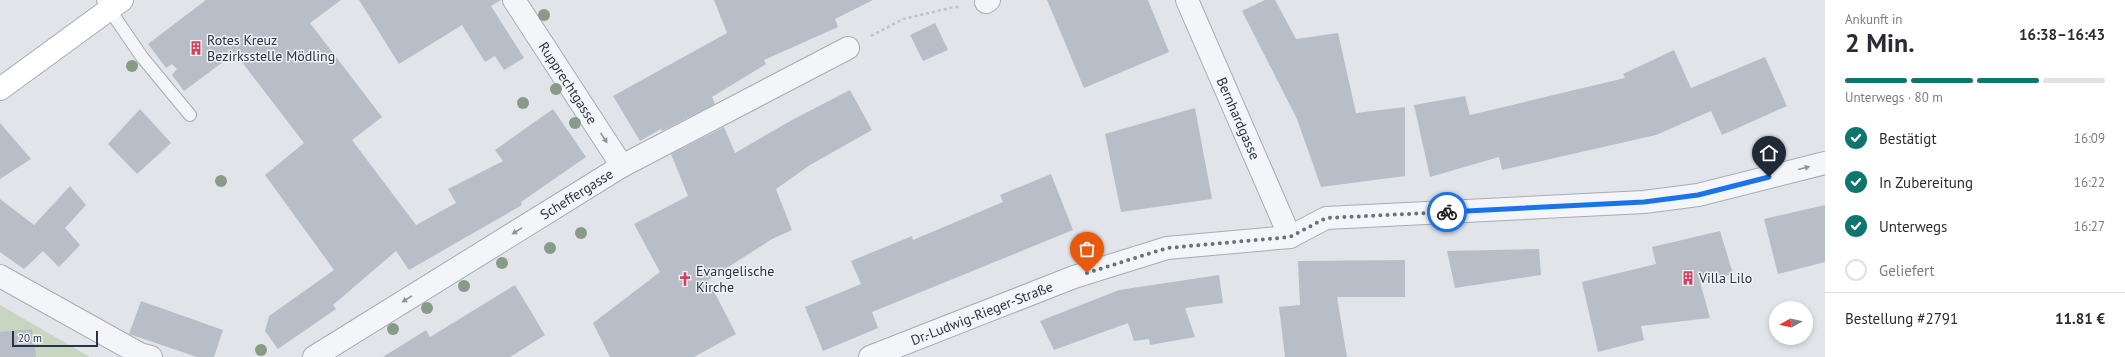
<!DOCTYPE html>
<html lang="de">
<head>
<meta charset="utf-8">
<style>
  :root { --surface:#fff; --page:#f2f2f3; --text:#2b2b33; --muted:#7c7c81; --line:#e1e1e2; --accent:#0f766e }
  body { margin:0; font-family:"PT Sans",sans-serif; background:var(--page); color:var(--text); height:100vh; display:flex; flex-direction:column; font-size:15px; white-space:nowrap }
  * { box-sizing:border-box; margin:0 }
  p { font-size:13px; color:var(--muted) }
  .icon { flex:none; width:22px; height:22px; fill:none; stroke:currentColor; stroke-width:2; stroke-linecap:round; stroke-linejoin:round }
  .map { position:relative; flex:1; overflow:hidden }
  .details { display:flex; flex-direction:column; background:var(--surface); width:300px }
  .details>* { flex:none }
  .needle { width:26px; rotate:262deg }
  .buttons { position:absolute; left:1769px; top:301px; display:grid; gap:8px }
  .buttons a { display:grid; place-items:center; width:44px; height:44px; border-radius:50%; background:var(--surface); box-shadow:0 2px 6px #0003; font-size:20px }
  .scale { position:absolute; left:12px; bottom:10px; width:86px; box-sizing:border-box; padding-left:4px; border:2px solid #283343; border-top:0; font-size:11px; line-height:14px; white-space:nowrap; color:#283343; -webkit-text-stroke:3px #f0f4f7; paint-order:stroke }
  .pin { position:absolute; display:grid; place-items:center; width:34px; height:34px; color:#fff; margin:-41px -17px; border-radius:50% 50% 50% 0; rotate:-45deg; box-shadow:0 0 4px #0007 }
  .pin .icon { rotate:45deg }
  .courier { position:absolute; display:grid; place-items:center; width:40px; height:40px; margin:-20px; border:3px solid #1a73e8; border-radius:50%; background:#fff; color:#222; box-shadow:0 1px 5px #0007 }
  .head em { font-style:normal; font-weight:700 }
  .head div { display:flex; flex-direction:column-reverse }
  .head { display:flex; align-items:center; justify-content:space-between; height:68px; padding:0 20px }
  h1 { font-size:26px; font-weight:700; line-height:30px }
  .bar { display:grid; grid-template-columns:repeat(4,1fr); gap:6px 4px; align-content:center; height:48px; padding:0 20px }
  .bar i { height:5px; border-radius:3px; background:var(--line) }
  .bar .selected { background:var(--accent) }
  .bar p { grid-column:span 4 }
  .line { display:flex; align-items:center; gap:10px; padding:0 20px; border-top:1px solid var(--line) }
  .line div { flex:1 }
  ol { padding:0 20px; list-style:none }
  li { display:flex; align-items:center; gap:12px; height:44px }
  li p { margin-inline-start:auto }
  li .icon { padding:4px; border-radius:50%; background:var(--accent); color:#fff; stroke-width:4 }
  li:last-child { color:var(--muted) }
  li i { width:22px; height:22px; border:2px solid var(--line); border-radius:50% }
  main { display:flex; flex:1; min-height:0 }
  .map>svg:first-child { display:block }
</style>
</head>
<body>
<main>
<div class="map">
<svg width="1825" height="357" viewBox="0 0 1825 357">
  <rect width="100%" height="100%" fill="#e1e5ea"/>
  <path fill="#c7d5c1" d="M0 305 90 357H0Z"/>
  <g fill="#b8bec8">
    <path d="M206 0H341L310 23 382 117 352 140 416 225 456 203 448 189 503 161 495 150 553 109 586 157 521 202 522 205 409 270 396 251 333 305 336 309 278 349 265 331 269 316 334 270 265 175 304 143 235 53 184 91 172 75 177 69 172 64 166 68 148 44Z"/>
    <path d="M359 0H501L491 6 524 58 504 70 495 56 485 62 462 25 399 64Z"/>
    <path d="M714 0H873L835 19 838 27 764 60 766 64 712 97 715 104 662 131 661 129 640 141 613 96 727 33Z"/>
    <path d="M1047 0H1148L1169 52 1084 88Z"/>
    <path d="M1265 0H1275L1296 39 1338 33 1356 113 1405 107V176L1321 187 1297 119 1242 11Z"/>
    <path d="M935 23 948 50 923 61 910 35Z"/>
    <path d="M1674 50 1691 88 1765 57 1787 106 1722 135 1711 111 1656 135 1502 170 1499 157 1430 177 1414 105 1465 96 1470 115 1625 78 1623 74Z"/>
    <path d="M850 90 872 130 810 165 776 189 792 230 772 239 708 280 736 334 694 357H610L593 323 660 272 634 224 688 196 671 154 724 127 735 153 792 120Z"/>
    <path d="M1195 108 1212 199 1121 212 1105 134Z"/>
    <path d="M140 109 171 143 137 174 108 144Z"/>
    <path d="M0 123 31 159 0 179Z"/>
    <path d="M1051 174 1073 230 872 312 878 328 823 351 805 307 861 284 851 261 912 236 913 240 1003 202 1000 195Z"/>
    <path d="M70 186 86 205 65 228 80 245 59 267 43 251 24 269 0 252V199L34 225Z"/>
    <path d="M1825 205V262L1778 274 1764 219Z"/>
    <path d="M1720 231 1733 274 1700 282 1710 318 1641 326 1644 340 1598 352 1582 282 1656 264 1652 247Z"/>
    <path d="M1539 249 1541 275 1455 288 1447 251Z"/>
    <path d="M1405 260V297H1337L1347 357H1285L1279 307 1300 305 1298 261Z"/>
    <path d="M1219 275 1223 303 1185 308 1195 337 1150 345 1149 339 1134 341 1128 323 1054 350 1040 321 1119 290Z"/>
    <path d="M515 285 545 335 510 357H383L426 330 430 337Z"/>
    <path d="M141 301 223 330 214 357H197L129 334Z"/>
    <path d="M32 329 36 357H0V332Z"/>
  </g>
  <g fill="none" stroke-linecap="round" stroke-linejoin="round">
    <defs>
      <path id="service" d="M103 0 142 57 190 115"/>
      <g id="minor">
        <path id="s1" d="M514 0 622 166"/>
        <path id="s2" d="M1187 0 1290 237"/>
        <path d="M986 2 989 0"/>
        <path d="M0 276 140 354 151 357"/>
        <path id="s3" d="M314 357 622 166 848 48"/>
        <path id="s4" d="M870 357 1074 277 1167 248 1290 237 1326 218 1644 202 1698 195 1825 163"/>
      </g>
      <path id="secondary" d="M0 89 122 0"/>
    </defs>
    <use href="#service" stroke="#a6acb5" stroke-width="14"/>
    <use href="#minor" stroke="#a6acb5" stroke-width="24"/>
    <use href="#secondary" stroke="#a6acb5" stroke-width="24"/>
    <path stroke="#bfc3c9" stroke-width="2.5" stroke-dasharray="3 3" stroke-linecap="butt" d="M871 36 903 19 954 7H960"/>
    <use href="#service" stroke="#f4f5f8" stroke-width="12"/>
    <use href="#minor" stroke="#f4f5f8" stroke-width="22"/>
    <use href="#secondary" stroke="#fff" stroke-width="22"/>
  </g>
  <g fill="#879b86">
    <circle cx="544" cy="15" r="6"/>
    <circle cx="132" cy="66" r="6"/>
    <circle cx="556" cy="89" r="6"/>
    <circle cx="523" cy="103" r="6"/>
    <circle cx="575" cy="123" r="6"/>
    <circle cx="221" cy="181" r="6"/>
    <circle cx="1447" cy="223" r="6"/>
    <circle cx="581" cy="233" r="6"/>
    <circle cx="550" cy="248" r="6"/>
    <circle cx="502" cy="263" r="6"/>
    <circle cx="464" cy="286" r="6"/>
    <circle cx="427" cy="308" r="6"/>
    <circle cx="393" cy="329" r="6"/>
    <circle cx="261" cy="350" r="6"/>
  </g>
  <defs><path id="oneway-solid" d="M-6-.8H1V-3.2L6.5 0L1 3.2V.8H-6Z"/></defs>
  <g fill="#8e949e">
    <use href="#oneway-solid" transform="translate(604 138) rotate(57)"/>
    <use href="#oneway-solid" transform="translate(1804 168) rotate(-14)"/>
    <use href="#oneway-solid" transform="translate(517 231) rotate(148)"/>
    <use href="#oneway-solid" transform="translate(407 299) rotate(148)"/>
  </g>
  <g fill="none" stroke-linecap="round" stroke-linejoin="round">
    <path stroke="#69717d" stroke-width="4" stroke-dasharray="0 7.2" d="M1087 273 1167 248 1290 237 1326 218 1447 212"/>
    <path stroke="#1a73e8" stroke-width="5" d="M1447 212 1644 202 1698 195 1769 177"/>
  </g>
  <defs>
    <symbol id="building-bare" viewBox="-9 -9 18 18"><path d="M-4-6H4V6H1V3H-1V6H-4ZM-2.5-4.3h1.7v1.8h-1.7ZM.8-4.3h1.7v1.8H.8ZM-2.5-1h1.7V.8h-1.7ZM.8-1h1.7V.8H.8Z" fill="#d5405a" stroke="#f0f4f7" stroke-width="2.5" paint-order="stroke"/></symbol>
    <symbol id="church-bare" viewBox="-9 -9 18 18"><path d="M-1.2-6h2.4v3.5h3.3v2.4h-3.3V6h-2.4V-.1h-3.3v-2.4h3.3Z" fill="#d5405a" stroke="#f0f4f7" stroke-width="2.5" paint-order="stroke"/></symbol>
  </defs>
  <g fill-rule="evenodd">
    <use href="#building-bare" x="186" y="38" width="20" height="20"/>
    <use href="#building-bare" x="1678" y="268" width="20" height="20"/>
    <use href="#church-bare" x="675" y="269" width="20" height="20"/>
  </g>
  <g text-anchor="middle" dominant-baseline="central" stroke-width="3" stroke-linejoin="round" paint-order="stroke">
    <g font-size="14" fill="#283343" stroke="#f0f4f7" text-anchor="start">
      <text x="207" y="40">Rotes Kreuz<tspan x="207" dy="16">Bezirksstelle Mödling</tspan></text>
      <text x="696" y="271">Evangelische<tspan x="696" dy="16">Kirche</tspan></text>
      <text x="1699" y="278">Villa Lilo</text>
    </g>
    <g font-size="14" fill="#283343" stroke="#f0f4f7">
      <text stroke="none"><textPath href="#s1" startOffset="99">Rupprechtgasse</textPath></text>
      <text stroke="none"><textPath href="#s2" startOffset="129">Bernhardgasse</textPath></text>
      <text stroke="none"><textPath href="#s3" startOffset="309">Scheffergasse</textPath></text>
      <text stroke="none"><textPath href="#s4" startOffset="120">Dr.-Ludwig-Rieger-Straße</textPath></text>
    </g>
  </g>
</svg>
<div class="buttons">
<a><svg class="needle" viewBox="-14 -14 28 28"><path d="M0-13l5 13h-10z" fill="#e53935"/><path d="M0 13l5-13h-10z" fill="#7c7c81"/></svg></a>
</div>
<div class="scale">20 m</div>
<div class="pin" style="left:1087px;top:273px;background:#ea580c"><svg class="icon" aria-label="bag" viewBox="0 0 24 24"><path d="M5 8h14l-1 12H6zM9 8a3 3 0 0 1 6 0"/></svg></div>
<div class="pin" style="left:1769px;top:177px;background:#1f2937"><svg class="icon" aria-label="home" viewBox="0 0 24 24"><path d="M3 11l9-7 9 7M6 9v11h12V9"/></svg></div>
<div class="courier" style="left:1447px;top:212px"><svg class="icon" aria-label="bike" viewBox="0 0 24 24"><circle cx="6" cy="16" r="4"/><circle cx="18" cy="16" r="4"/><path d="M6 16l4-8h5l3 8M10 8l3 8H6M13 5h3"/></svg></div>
</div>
<section class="details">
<div class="head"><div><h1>2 Min.</h1><p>Ankunft in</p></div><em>16:38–16:43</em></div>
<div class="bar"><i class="selected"></i><i class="selected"></i><i class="selected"></i><i></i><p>Unterwegs · 80 m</p></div>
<ol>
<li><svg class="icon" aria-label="check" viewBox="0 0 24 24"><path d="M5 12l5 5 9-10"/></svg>Bestätigt<p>16:09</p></li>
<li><svg class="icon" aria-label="check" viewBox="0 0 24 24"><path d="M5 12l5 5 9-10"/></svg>In Zubereitung<p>16:22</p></li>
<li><svg class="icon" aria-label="check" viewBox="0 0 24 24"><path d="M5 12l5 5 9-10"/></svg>Unterwegs<p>16:27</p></li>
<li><i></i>Geliefert</li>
</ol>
<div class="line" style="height:52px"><div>Bestellung #2791</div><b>11.81 €</b></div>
</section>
</main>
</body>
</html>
